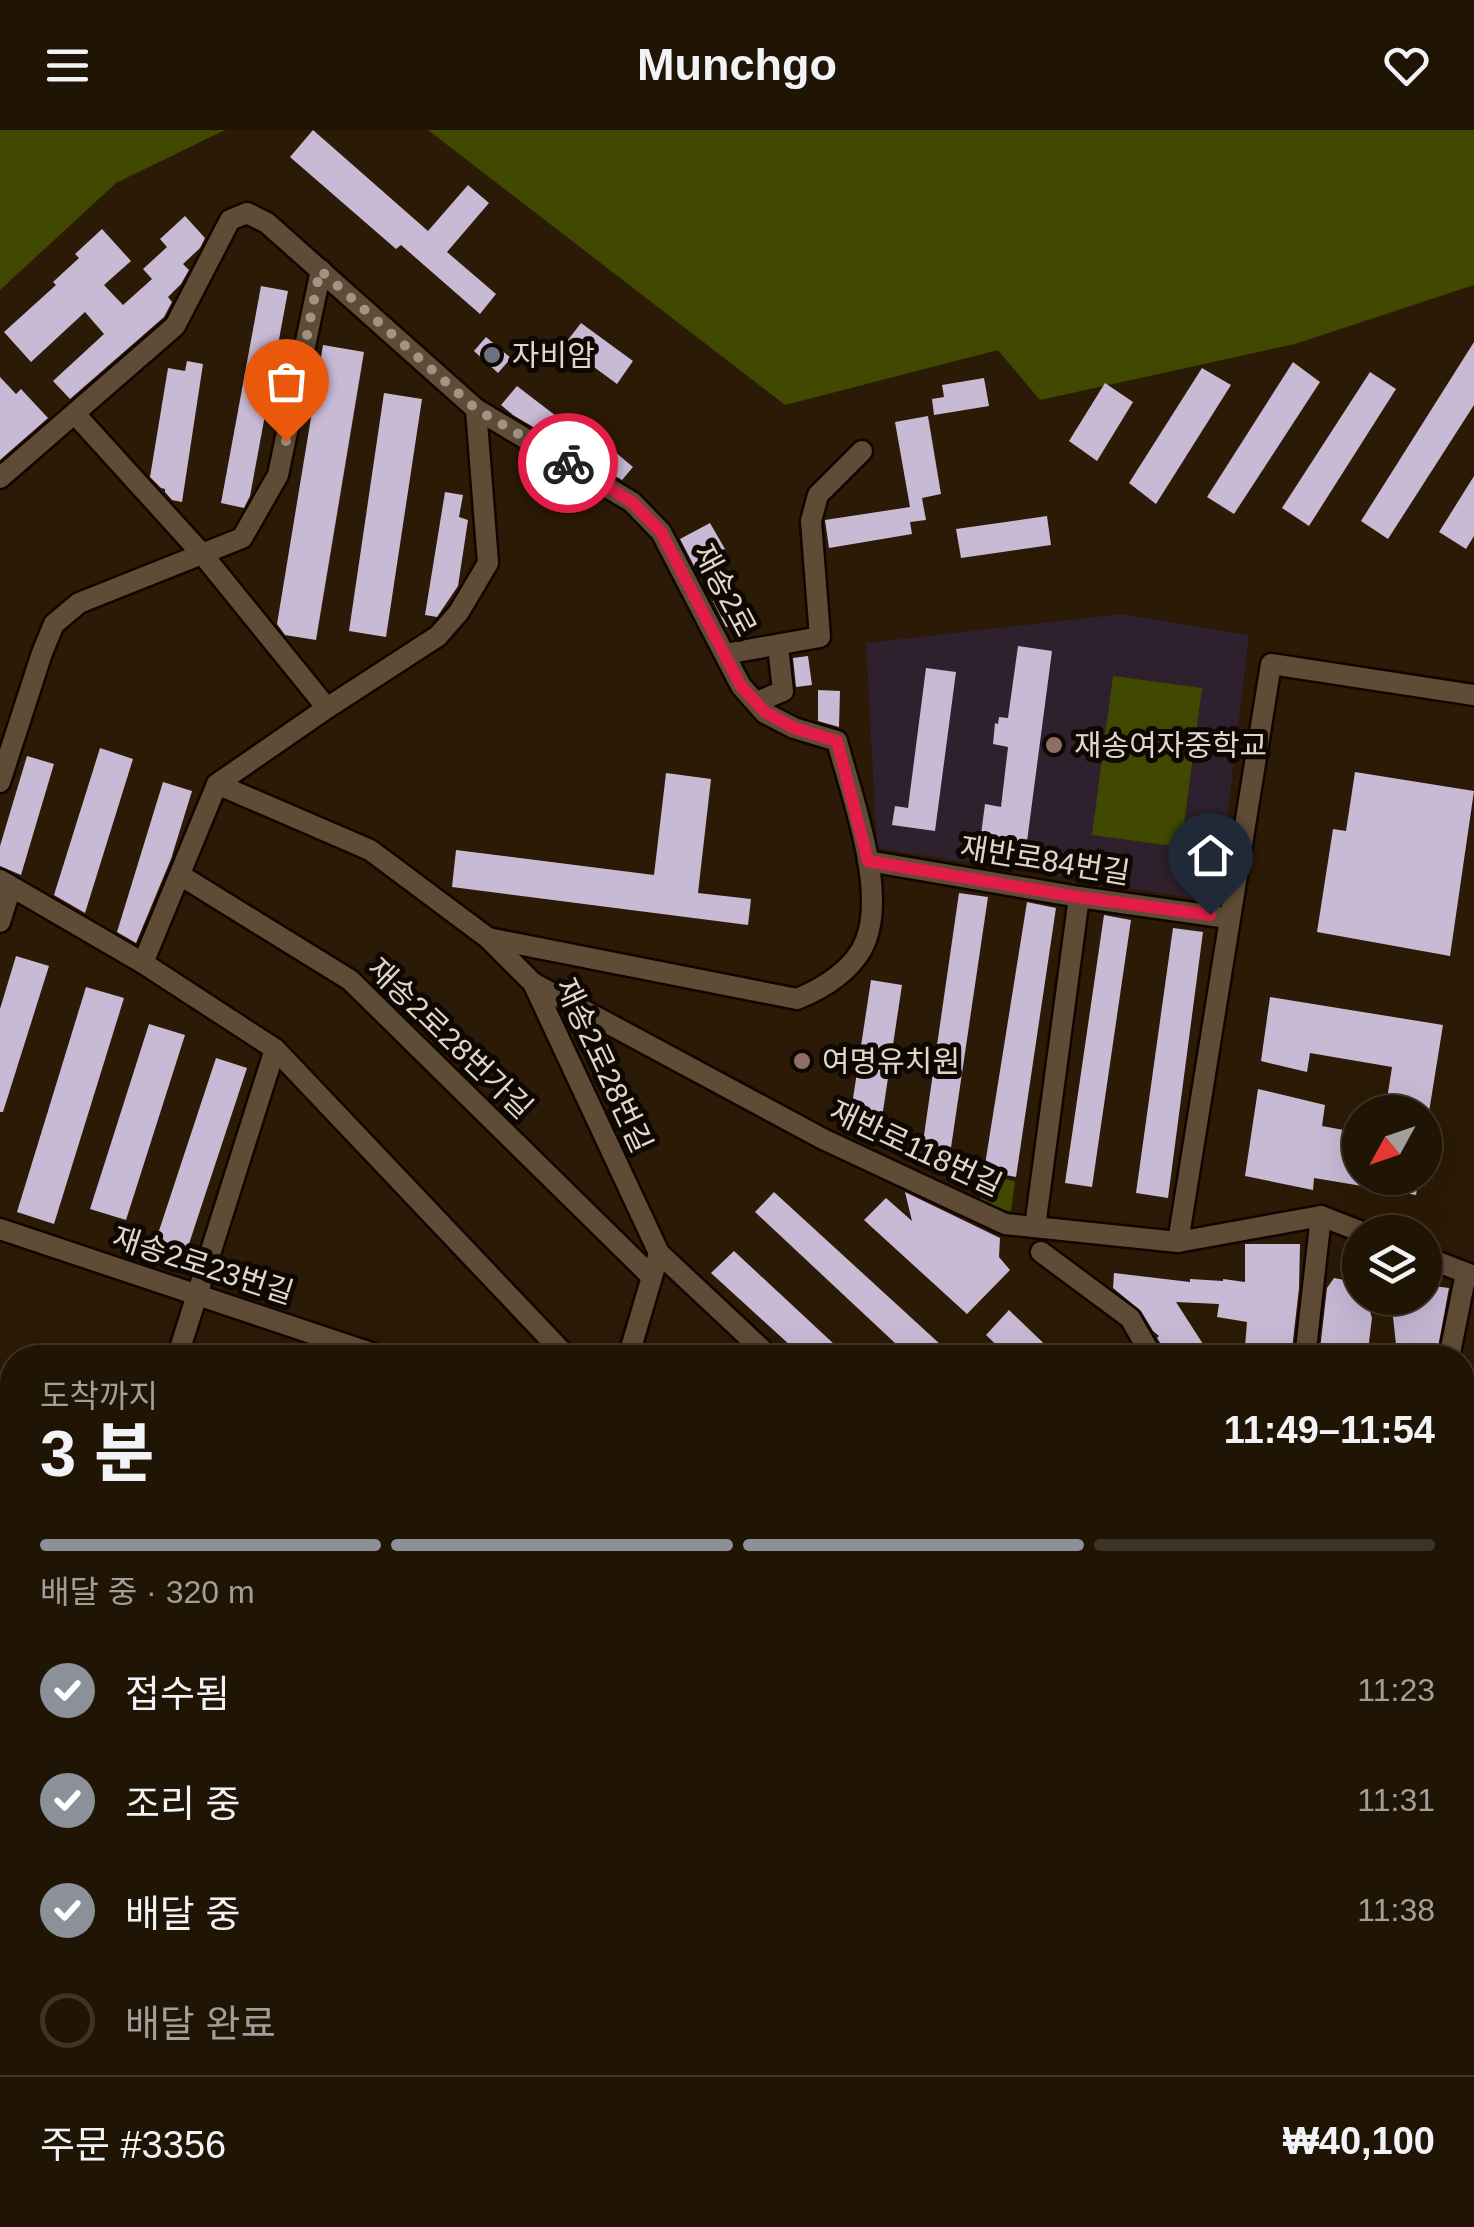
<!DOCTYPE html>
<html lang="ko">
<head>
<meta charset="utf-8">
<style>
  :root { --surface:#201404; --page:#281d0e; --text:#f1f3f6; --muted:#a29e9a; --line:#3d3326; --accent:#8c9099 }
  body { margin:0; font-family:Arial,"Noto Sans KR",sans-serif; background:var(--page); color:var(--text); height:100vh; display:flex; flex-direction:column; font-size:38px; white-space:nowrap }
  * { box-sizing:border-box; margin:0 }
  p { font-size:32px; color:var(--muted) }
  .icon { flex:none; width:55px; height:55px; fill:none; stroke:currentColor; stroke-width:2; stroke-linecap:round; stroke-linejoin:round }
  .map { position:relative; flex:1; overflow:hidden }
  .side { position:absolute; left:0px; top:1215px; width:1475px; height:882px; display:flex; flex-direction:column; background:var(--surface); border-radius:40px 40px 0 0; box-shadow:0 10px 40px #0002,0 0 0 2px var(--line) }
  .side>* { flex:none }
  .needle { width:65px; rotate:230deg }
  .fabs { position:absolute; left:1342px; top:965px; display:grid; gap:20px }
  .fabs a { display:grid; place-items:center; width:100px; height:100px; border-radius:50%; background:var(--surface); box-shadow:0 10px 40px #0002,0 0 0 2px var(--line); font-size:50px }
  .pin { position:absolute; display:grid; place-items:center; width:85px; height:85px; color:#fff; margin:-102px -42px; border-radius:50% 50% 50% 0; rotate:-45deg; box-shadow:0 0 10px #0007 }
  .pin .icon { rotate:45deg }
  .courier { position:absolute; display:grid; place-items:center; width:100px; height:100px; margin:-50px; border:8px solid #e11d48; border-radius:50%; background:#fff; color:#222; box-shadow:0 2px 12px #0007 }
  .head em { font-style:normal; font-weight:800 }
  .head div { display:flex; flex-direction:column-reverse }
  .head { display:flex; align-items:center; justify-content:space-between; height:170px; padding:0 40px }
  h1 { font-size:65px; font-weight:800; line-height:75px }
  .bar { display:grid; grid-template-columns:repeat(4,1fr); gap:15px 10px; align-content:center; height:120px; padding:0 40px }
  .bar i { height:12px; border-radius:8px; background:var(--line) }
  .bar .active { background:var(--accent) }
  .bar p { grid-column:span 4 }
  .line { display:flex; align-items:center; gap:25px; padding:0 40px; border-top:2px solid var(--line) }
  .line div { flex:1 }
  ol { padding:0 40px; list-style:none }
  li { display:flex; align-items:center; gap:30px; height:110px }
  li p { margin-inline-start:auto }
  li .icon { padding:10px; border-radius:50%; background:var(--accent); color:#fff; stroke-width:4 }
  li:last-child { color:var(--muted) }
  li i { width:55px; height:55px; border:5px solid var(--line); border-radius:50% }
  header { display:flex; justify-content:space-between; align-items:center; height:130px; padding:0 40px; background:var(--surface); font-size:45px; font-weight:800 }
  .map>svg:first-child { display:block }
</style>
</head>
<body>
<header><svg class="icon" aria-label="menu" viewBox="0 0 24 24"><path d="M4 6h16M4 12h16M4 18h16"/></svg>Munchgo<svg class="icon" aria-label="heart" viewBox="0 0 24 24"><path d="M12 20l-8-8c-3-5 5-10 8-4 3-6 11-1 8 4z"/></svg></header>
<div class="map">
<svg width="1474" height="2097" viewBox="0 0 1474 2097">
  <rect width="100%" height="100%" fill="#2b1a05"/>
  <path fill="#2e202c" d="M1122 484 1249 505 1217 772 877 718 866 513Z"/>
  <g fill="#414900">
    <path d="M0 0H225L116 53 0 160Z"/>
    <path d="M428 0H1474V155L1295 214 1040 270 998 220 785 275Z"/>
    <path d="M1113 546 1202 558 1181 717 1092 705Z"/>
    <path d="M984 1045 1015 1051 1011 1081 979 1076Z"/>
  </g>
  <g fill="#c8b9d5">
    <path d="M313 0 428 101 468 55 489 73 447 122 496 164 480 184 401 115 396 119 290 27Z"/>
    <path d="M185 86 205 108 200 118 183 134 189 140 181 154 168 167 172 172 164 187 70 269 53 251 104 204 85 182 31 232 4 202 56 155 53 152 79 128 75 124 102 99 131 131 104 155 123 175 152 149 143 139 167 117 160 109Z"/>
    <path d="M261 156 288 161 250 366 244 378 221 373Z"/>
    <path d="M581 193 633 231 617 254 564 215Z"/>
    <path d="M486 207 511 228 498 243 474 221Z"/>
    <path d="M1474 212V275L1388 409 1361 391Z"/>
    <path d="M323 215 364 222 316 510 285 505 277 494Z"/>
    <path d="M187 231 203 234 182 372 172 370 165 362V359L161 358 150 347 168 238 185 241Z"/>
    <path d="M1293 232 1320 252 1234 384 1207 367Z"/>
    <path d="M1202 238 1231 255 1156 374 1129 353Z"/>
    <path d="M1370 242 1396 259 1309 396 1282 378Z"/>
    <path d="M0 247 16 264 21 259 48 288 0 330Z"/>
    <path d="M984 248 989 276 934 285 932 269 944 267 942 255Z"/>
    <path d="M1105 253 1133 272 1097 331 1069 311Z"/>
    <path d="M517 256 573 299 574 297 605 320 608 316 633 337 622 350 513 285 501 275Z"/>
    <path d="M384 263 422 269 386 507 349 501Z"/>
    <path d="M928 286 941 364 922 368 926 390 910 392 912 404 829 418 825 390 910 377 895 292Z"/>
    <path d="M1474 346V406L1466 419 1439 402Z"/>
    <path d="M445 362 463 365 459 387 468 390 458 456 437 487 425 485Z"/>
    <path d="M1047 386 1051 415 961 428 956 399Z"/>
    <path d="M710 393 725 419 694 436 680 409Z"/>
    <path d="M740 465 747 492 726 497 713 471 724 472 725 468Z"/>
    <path d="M1018 516 1052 521 1026 719 980 712 985 674 1001 677 1008 617 993 614 995 593 998 594 999 587 1008 588Z"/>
    <path d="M808 526 812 555 796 557 793 528Z"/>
    <path d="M926 538 956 542 935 701 892 695 895 676 908 678Z"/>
    <path d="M818 560 840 561 839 597 818 591Z"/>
    <path d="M100 618 133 629 85 783 54 765Z"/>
    <path d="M27 626 54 634 21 745 0 736V716Z"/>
    <path d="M1355 642 1474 661 1450 826 1317 802 1333 699 1346 701Z"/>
    <path d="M666 643 711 649 698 763 751 769 748 795 452 757 456 720 654 745Z"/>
    <path d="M163 652 192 661 171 729 136 813 117 802Z"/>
    <path d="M959 763 988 767 948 1038 920 1033Z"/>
    <path d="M1027 772 1056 778 1016 1047 984 1041Z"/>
    <path d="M1104 785 1131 790 1092 1057 1065 1053Z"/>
    <path d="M1173 798 1203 802 1168 1068 1136 1063Z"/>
    <path d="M16 826 49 836 3 982H0V879Z"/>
    <path d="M871 850 902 855 880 1001 849 995Z"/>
    <path d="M86 857 124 868 54 1094 17 1082Z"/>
    <path d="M1270 867 1443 895 1429 982H1385L1392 937 1310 923 1307 942 1261 931Z"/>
    <path d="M149 894 185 905 126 1090 90 1079Z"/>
    <path d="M216 928 247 938 182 1135 151 1125Z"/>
    <path d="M1258 959 1325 975 1322 996 1360 1003V1048H1419L1416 1065 1314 1048 1313 1060 1245 1046Z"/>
    <path d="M774 1062 941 1215 928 1228H911L755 1082Z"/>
    <path d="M905 1062 1000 1108 999 1127 1010 1140 967 1184 864 1090 886 1068 912 1091Z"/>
    <path d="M1245 1114H1300L1299 1158 1291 1228H1244L1247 1192 1217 1187 1219 1174 1176 1172 1212 1228H1174L1161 1214 1157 1208 1159 1206 1153 1201 1141 1181 1113 1158 1114 1143 1190 1152V1149L1223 1151V1149L1245 1152Z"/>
    <path d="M734 1121 849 1228H804L711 1143Z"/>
    <path d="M1334 1148 1360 1153V1168H1366L1372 1188 1367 1228H1319L1327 1158Z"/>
    <path d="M1425 1155 1449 1158 1436 1228H1410L1397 1224 1391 1168H1425Z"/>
    <path d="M1009 1180 1059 1228H1010L986 1205Z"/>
  </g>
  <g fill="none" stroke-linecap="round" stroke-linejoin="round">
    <defs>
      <g id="minor">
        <path d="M75 284 203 425 327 578"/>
        <path d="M0 348 175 196 230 90 247 83 267 93 476 279 632 372 661 402 741 556 765 583 794 598 837 611C851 664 886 757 866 810 855 839 824 858 797 869L488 808"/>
        <path d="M725 524 820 507 811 391 818 365 862 321"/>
        <path d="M757 572 783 561 778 516"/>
        <path d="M0 652 42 523 54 494 79 473 242 408 278 345 321 140"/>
        <path d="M217 654 370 720 488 808 533 853 659 1123 628 1228"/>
        <path d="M868 731 1079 767 1228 788"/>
        <path d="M180 745 350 850 652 1147"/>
        <path d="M0 750 143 833 275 919 568 1228"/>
        <path d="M0 792 11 757"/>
        <path d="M143 833 217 654 327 578 438 506 459 482 488 433 476 279"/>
        <path d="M533 853 823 1009 1005 1094 1178 1112 1321 1086 1362 1102"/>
        <path d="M1035 1097 1079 767"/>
        <path d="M0 1099 386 1228"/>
        <path d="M1178 1112 1271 534 1474 565"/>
        <path d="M1041 1122 1130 1188 1153 1228"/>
        <path d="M659 1123 771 1228"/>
        <path d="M1425 1127 1474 1146"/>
        <path d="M177 1228 275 919"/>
        <path d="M1305 1228 1321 1086"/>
        <path d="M1449 1228 1466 1143"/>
        <path d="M0 1266 12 1270"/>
        <path d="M0 1299 12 1313"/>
        <path d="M0 1398 12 1390"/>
        <path d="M1462 1656 1474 1654"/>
        <path d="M1462 1820 1474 1832"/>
        <path d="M0 1894 12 1886"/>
        <path d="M1462 2011 1474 2020"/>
        <path d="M105 2085 113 2097"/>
        <path d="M559 2085 566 2097"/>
        <path d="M898 2085 902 2097"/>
        <path d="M1217 2085 1233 2097"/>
        <path d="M39 2097 59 2085"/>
        <path d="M1303 2097 1304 2085"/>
      </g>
      <g id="major">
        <path d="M1462 1426 1474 1425"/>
        <path d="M0 1644 12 1636"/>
        <path d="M0 1695 12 1715"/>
        <path d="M240 2085 248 2097"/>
      </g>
    </defs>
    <use href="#minor" stroke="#120500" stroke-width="25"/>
    <use href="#major" stroke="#120500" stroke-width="30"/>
    <use href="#minor" stroke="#5f4c36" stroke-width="20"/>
    <use href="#major" stroke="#865e7f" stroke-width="25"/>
  </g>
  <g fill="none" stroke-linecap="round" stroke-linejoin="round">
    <path stroke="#a19484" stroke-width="10" stroke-dasharray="0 18" d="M286 311 320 140 476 279 568 333"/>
    <path stroke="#e11d48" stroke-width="12" d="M568 333 632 372 661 402 741 556 765 582 794 598 837 611 868 731 1078 767 1210 785"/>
  </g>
  <circle fill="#6b7280" stroke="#0e0702" stroke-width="4" cx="492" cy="225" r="10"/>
  <g fill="#8d6e63" stroke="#0e0702" stroke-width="4">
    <circle cx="1054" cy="615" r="10"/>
    <circle cx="802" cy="931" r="10"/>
  </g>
  <g text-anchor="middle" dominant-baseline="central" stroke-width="10" stroke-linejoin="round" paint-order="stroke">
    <g font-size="30" fill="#e1d6c9" stroke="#0e0702" text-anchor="start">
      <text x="512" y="225">자비암</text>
      <text x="1074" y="615">재송여자중학교</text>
      <text x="822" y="931">여명유치원</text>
    </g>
    <g font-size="30" fill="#e1d6c9" stroke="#0e0702">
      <text transform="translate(725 460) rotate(62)">재송2로</text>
      <text transform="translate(1045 730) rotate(9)">재반로84번길</text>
      <text transform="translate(450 908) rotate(44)">재송2로28번가길</text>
      <text transform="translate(604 935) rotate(65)">재송2로28번길</text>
      <text transform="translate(916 1018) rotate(25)">재반로118번길</text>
      <text transform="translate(203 1135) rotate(18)">재송2로23번길</text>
    </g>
  </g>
</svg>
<div class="fabs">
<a><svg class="needle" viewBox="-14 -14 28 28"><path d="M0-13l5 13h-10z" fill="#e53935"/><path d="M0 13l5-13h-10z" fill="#a29e9a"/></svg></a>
<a><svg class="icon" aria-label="layers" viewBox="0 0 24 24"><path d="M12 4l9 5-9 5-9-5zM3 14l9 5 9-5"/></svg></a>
</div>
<div class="pin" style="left:286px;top:311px;background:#ea580c"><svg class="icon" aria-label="bag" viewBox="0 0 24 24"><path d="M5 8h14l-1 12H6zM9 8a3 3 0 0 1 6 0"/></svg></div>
<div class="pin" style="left:1210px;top:785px;background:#1f2937"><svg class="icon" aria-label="home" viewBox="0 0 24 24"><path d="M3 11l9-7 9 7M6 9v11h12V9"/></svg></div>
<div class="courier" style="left:568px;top:333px"><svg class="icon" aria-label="bike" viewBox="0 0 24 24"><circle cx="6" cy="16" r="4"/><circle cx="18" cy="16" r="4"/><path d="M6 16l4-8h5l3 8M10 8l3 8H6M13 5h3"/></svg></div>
<section class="side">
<div class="head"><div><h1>3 분</h1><p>도착까지</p></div><em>11:49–11:54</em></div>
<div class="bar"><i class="active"></i><i class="active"></i><i class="active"></i><i></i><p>배달 중 · 320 m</p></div>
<ol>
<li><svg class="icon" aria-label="check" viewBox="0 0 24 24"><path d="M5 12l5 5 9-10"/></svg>접수됨<p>11:23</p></li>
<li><svg class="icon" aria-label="check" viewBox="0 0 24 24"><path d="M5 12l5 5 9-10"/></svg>조리 중<p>11:31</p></li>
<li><svg class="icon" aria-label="check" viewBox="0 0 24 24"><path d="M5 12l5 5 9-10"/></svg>배달 중<p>11:38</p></li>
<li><i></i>배달 완료</li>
</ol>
<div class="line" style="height:130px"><div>주문 #3356</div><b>₩40,100</b></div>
</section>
</div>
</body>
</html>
